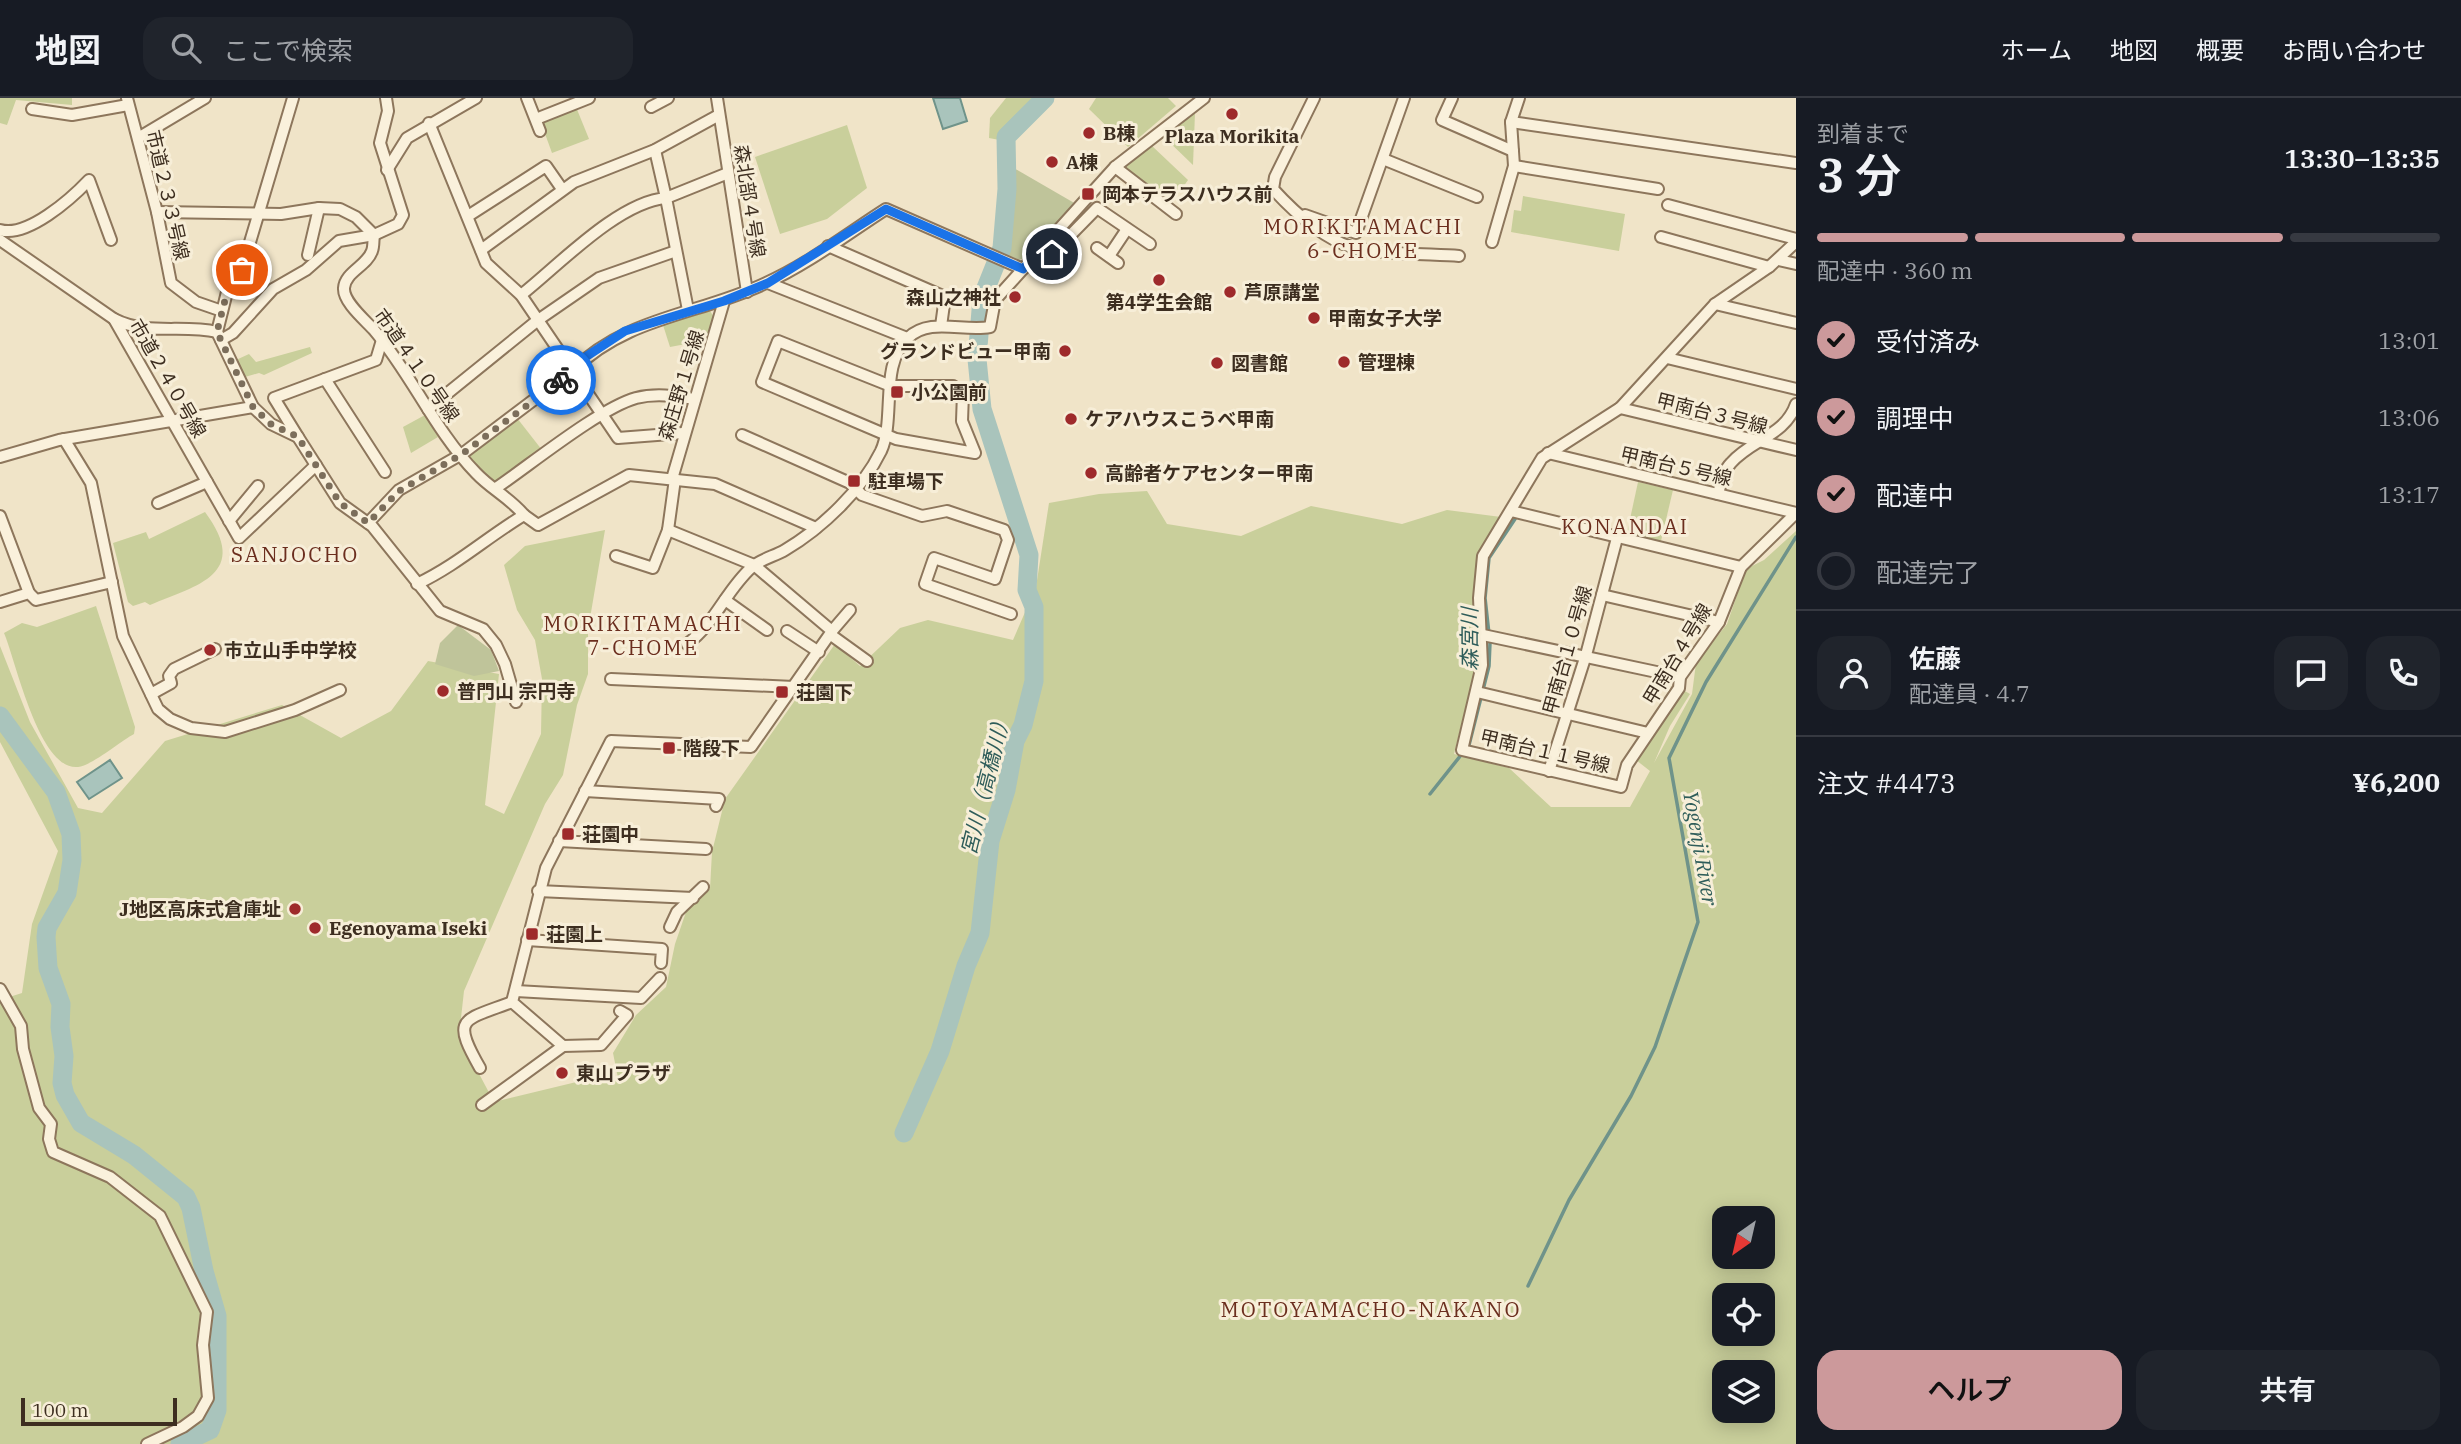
<!DOCTYPE html>
<html lang="ja">
<head>
<meta charset="utf-8">
<style>
  :root { --surface:#171b24; --page:#20242c; --text:#f1f3f6; --muted:#9ea1a6; --line:#363941; --accent:#cc999b }
  body { margin:0; font-family:"IBM Plex Serif","Noto Sans JP",serif; background:var(--page); color:var(--text); height:100vh; display:flex; flex-direction:column; font-size:26px; white-space:nowrap }
  * { box-sizing:border-box; margin:0 }
  p { font-size:23px; color:var(--muted) }
  .icon { flex:none; width:38px; height:38px; fill:none; stroke:currentColor; stroke-width:2; stroke-linecap:round; stroke-linejoin:round }
  .map { position:relative; flex:1; overflow:hidden }
  .sheet { display:flex; flex-direction:column; background:var(--surface); width:665px }
  .sheet>* { flex:none }
  .needle { width:46px; rotate:214deg }
  .tools { position:absolute; left:1712px; top:1108px; display:grid; gap:14px }
  .tools a { display:grid; place-items:center; width:63px; height:63px; border-radius:14px; background:var(--surface); box-shadow:0 4px 18px #0003; font-size:35px }
  .scale { position:absolute; left:21px; bottom:18px; width:156px; box-sizing:border-box; padding-left:7px; border:4px solid #3d2e20; border-top:0; font-size:19px; line-height:24px; white-space:nowrap; color:#3d2e20; -webkit-text-stroke:5px #f7eed8; paint-order:stroke }
  .pin { position:absolute; display:grid; place-items:center; width:60px; height:60px; color:#fff; margin:-30px; border:4px solid #fff; border-radius:50%; box-shadow:0 2px 7px #0007 }
  .courier { position:absolute; display:grid; place-items:center; width:70px; height:70px; margin:-35px; border:5px solid #1a73e8; border-radius:50%; background:#fff; color:#222; box-shadow:0 2px 9px #0007 }
  .headline em { font-style:normal; font-weight:600 }
  .headline div { display:flex; flex-direction:column-reverse }
  .headline { display:flex; align-items:center; justify-content:space-between; height:119px; padding:0 21px }
  h1 { font-size:46px; font-weight:600; line-height:52px }
  .bar { display:grid; grid-template-columns:repeat(4,1fr); gap:10px 7px; align-content:center; height:84px; padding:0 21px }
  .bar i { height:9px; border-radius:5px; background:var(--line) }
  .bar .active { background:var(--accent) }
  .bar p { grid-column:span 4 }
  .line { display:flex; align-items:center; gap:18px; padding:0 21px; border-top:2px solid var(--line) }
  .line div { flex:1 }
  .round { display:grid; place-items:center; flex:none; width:74px; height:74px; border-radius:21px; background:var(--page) }
  ol { padding:0 21px; list-style:none }
  li { display:flex; align-items:center; gap:21px; height:77px }
  li p { margin-inline-start:auto }
  li .icon { padding:7px; border-radius:50%; background:var(--accent); color:#111; stroke-width:4 }
  li:last-child { color:var(--muted) }
  li i { width:38px; height:38px; border:4px solid var(--line); border-radius:50% }
  .primary-button { display:flex; gap:14px; margin-top:auto; padding:14px 21px }
  .primary-button a { flex:1; height:80px; border-radius:21px; background:var(--accent); color:#111; font-size:28px; font-weight:600; line-height:80px; text-align:center }
  .primary-button a+a { background:var(--page); color:var(--text) }
  header { display:flex; align-items:center; gap:42px; box-sizing:border-box; height:98px; padding:0 35px; background:var(--surface); border-bottom:2px solid var(--line) }
  header strong { font-size:33px }
  nav { display:flex; gap:38px; margin-inline-start:auto; font-size:24px }
  .search { width:490px; height:63px; background:var(--page); display:flex; align-items:center; gap:18px; box-sizing:border-box; padding:0 24px; border-radius:21px; color:var(--muted); font-size:26px }
  main { display:flex; flex:1; min-height:0 }
  .map>svg:first-child { display:block }
</style>
</head>
<body>
<header>
<strong>地図</strong>
<div class="search"><svg class="icon" aria-label="search" viewBox="0 0 24 24"><circle cx="10" cy="10" r="6"/><path d="M15 15l6 6"/></svg>ここで検索</div>
<nav><a>ホーム</a><a>地図</a><a>概要</a><a>お問い合わせ</a></nav>
</header>
<main>
<div class="map">
<svg width="1796" height="1346" viewBox="0 0 1796 1346">
  <rect width="100%" height="100%" fill="#f0e4c8"/>
  <g fill="#c9cf9b" fill-rule="evenodd">
    <path d="M0 0H72V7L16 2 7 27 0 25Z"/>
    <path d="M1006 0H1052L1010 44 989 40 990 20Z"/>
    <path d="M1096 0H1168L1176 8 1128 49 1089 11Z"/>
    <path d="M576 9 589 41 552 55 540 22Z"/>
    <path d="M1195 15 1193 67 1164 39Z"/>
    <path d="M847 27 867 90 827 121 780 136 755 59Z"/>
    <path d="M1151 47 1188 82 1171 106 1122 69Z"/>
    <path d="M1523 98 1625 116 1619 153 1511 134 1514 112 1521 113Z"/>
    <path d="M710 213 714 219 707 242 670 249 663 227Z"/>
    <path d="M310 249 312 255 264 277 259 275 245 279 236 262 249 256 256 264Z"/>
    <path d="M425 317 438 339 411 355 403 329Z"/>
    <path d="M517 320 542 352 496 385 478 373 466 356Z"/>
    <path d="M1638 384 1673 392 1661 443 1627 435Z"/>
    <path d="M1147 393 1167 426 1241 438 1311 408 1402 426 1447 412 1501 419 1478 455 1473 502 1477 563 1454 656 1509 670 1551 709H1630L1650 673 1636 662 1683 592 1690 596 1670 628 1654 665 1692 596 1696 565 1727 526 1746 471 1764 462 1796 433V1346H0V902L22 895 32 826 58 753 0 644V548L30 624 78 710 102 715 165 643 282 607 341 640 391 613 428 563 499 576 485 707 504 716 541 636 542 581 535 542 517 512 504 467 525 448 605 432 588 532V576L577 607 563 677 545 706 464 893 459 938 494 1004 593 980H618L613 955 636 917 666 889 675 846 686 814 710 791 712 754 725 701 835 546 860 568 900 530 928 522 1013 542 1036 489 1049 405 1099 396ZM1724 1120H1762V1158H1724ZM1724 1197H1762V1236H1724ZM1724 1274H1762V1312H1724Z"/>
    <path d="M205 414C251 476 198 487 150 507L145 504 133 508 128 504 113 445 146 434 149 441Z"/>
    <path d="M96 508 135 629 134 636C121 643 91 668 78 669 39 673 16 563 4 535L22 525 37 529Z"/>
  </g>
  <g fill="#bfc49a">
    <path d="M1012 69 1076 106 1026 160 1018 162 1007 157Z"/>
    <path d="M458 527 491 552 499 573 474 578 435 566 440 545Z"/>
  </g>
  <g fill="#a9c4bc" stroke="#6f938a" stroke-width="2">
    <path d="M933 0H960L967 23 943 31Z"/>
    <path d="M110 662 122 680 89 701 77 684Z"/>
  </g>
  <g fill="none" stroke-linecap="round" stroke-linejoin="round">
    <g stroke="#6f938a" stroke-width="3.5">
      <path d="M1430 696 1469 647 1489 568 1490 545 1485 500 1489 460 1515 421"/>
      <path d="M1528 1188 1569 1102 1631 998 1655 949 1698 824 1669 660 1706 584 1796 439"/>
    </g>
    <g stroke="#a9c4bc" stroke-width="19">
      <path d="M0 618 56 694 71 736 72 762 67 795 47 830 46 839 48 870 61 906 60 929 64 958 62 985 65 997 81 1025 134 1057 186 1099 191 1110 204 1173 217 1218V1312L210 1332 180 1346"/>
      <path d="M904 1035 940 953 966 868 980 835 990 743 1006 692 1015 643 1023 627 1034 583V509L1027 492 1029 457 982 311 977 261 982 200 1002 150 1007 91 1006 39 1045 0"/>
    </g>
    <defs>
      <g id="minor">
        <path d="M127 0 157 114 171 185 196 204 222 213"/>
        <path d="M293 0 242 171 229 186 217 234 253 309 271 326 298 339 340 405 372 428 440 513 483 531 496 547 505 566 516 604"/>
        <path d="M527 0 540 33"/>
        <path d="M717 0 747 194"/>
        <path d="M1314 0 1275 79 1273 91C1294 114 1321 139 1351 149 1374 156 1432 156 1459 158"/>
        <path d="M1452 0 1442 22 1513 53"/>
        <path d="M651 9 668 0"/>
        <path d="M32 11 72 17 128 7"/>
        <path d="M536 21 589 0"/>
        <path d="M1511 24 1796 65"/>
        <path d="M429 25 486 165 521 197 618 340 683 335"/>
        <path d="M138 40 205 0"/>
        <path d="M1383 61 1477 99"/>
        <path d="M1514 68 1658 91"/>
        <path d="M1115 69 1176 116"/>
        <path d="M387 72 407 40 476 0"/>
        <path d="M1668 107 1796 141"/>
        <path d="M157 114 281 116 319 110 340 111 356 119 374 137C373 142 374 148 372 153 367 168 345 174 344 190 343 204 365 222 374 232 412 277 435 333 476 375 491 391 510 400 524 417"/>
        <path d="M1305 117 1356 135 1404 0"/>
        <path d="M468 118 546 68 562 91"/>
        <path d="M0 132C27 140 71 101 89 82L111 142"/>
        <path d="M1661 139 1769 169"/>
        <path d="M0 142 114 221 239 440 316 367"/>
        <path d="M1492 144 1514 68 1511 24 1519 0"/>
        <path d="M1796 144 1769 169 1715 206 1620 310 1542 360 1483 458 1479 500 1482 567 1462 652 1621 689 1627 667 1679 590 1680 579 1719 524 1741 469 1796 415"/>
        <path d="M828 148 945 199 941 228"/>
        <path d="M1043 149 1052 156 1097 110 1150 146"/>
        <path d="M1097 150 1118 165"/>
        <path d="M481 152 574 84 655 52 719 17"/>
        <path d="M308 157 319 110"/>
        <path d="M1109 158 1127 131"/>
        <path d="M1779 162 1796 166"/>
        <path d="M768 185 907 240"/>
        <path d="M521 197C558 168 618 104 666 100L655 52"/>
        <path d="M1715 206 1796 225"/>
        <path d="M688 212 666 100 728 75"/>
        <path d="M114 221C147 238 182 226 217 234"/>
        <path d="M221 242 233 235 273 191 306 172 339 143 374 137 398 126 403 117 380 45 388 13 386 0"/>
        <path d="M778 243 891 288H953L963 295 962 323 975 355 896 341 762 284Z"/>
        <path d="M1667 260 1796 291"/>
        <path d="M325 281 385 374"/>
        <path d="M1620 310 1796 352"/>
        <path d="M428 311 538 222 599 180 676 153"/>
        <path d="M742 337 850 385 862 397 922 418 947 413 1004 432 1008 442 995 481 934 460 925 486 1011 516"/>
        <path d="M298 339 274 300 376 262 382 242"/>
        <path d="M64 341 91 385 123 538 158 611 170 621 191 630 225 634 295 612 340 592"/>
        <path d="M1548 355 1796 415"/>
        <path d="M0 359 59 342 253 309"/>
        <path d="M672 381 724 203"/>
        <path d="M496 390C530 367 600 310 636 300 656 295 675 298 694 301"/>
        <path d="M1718 396C1721 385 1723 373 1731 365 1752 341 1785 338 1796 306"/>
        <path d="M158 405 207 384"/>
        <path d="M1511 413 1741 469"/>
        <path d="M0 418 29 495"/>
        <path d="M229 423 258 388"/>
        <path d="M368 425 399 392 462 356 572 273C627 218 699 217 766 185 808 166 847 136 886 111L1023 171"/>
        <path d="M616 458 653 470 668 432 675 381"/>
        <path d="M417 486C457 467 486 440 524 417L538 427 629 377 715 386 816 430"/>
        <path d="M1602 497 1719 524"/>
        <path d="M725 502 767 532"/>
        <path d="M0 504 29 495 36 502 112 484"/>
        <path d="M787 533 819 554"/>
        <path d="M832 533 850 512"/>
        <path d="M831 537 867 563"/>
        <path d="M1483 537 1680 579"/>
        <path d="M687 546C715 526 726 492 752 469 761 461 775 458 785 452 822 430 862 392 881 353 896 320 879 267 908 240 929 219 963 234 990 229L995 202 1115 69 1204 0"/>
        <path d="M611 581 794 589"/>
        <path d="M1477 594 1648 635"/>
        <path d="M151 596 171 585 169 578 174 571 215 551"/>
        <path d="M1549 673 1586 557 1617 440"/>
        <path d="M585 693 719 701 716 708"/>
        <path d="M559 743 706 751"/>
        <path d="M538 793 693 800"/>
        <path d="M670 829 677 814 703 789"/>
        <path d="M527 842 662 851 661 865"/>
        <path d="M0 891 21 928 23 951 39 1010 51 1026 49 1041 53 1054 110 1079 160 1118 207 1214 203 1247 208 1300 198 1318 183 1329 147 1346"/>
        <path d="M516 893 641 900 660 880"/>
        <path d="M620 913 627 917 601 947 563 948 512 904 546 770 611 643 751 649 832 533 754 467 668 432"/>
        <path d="M480 970C451 919 462 923 512 904"/>
        <path d="M482 1007 563 948"/>
      </g>
    </defs>
    <use href="#minor" stroke="#8d765c" stroke-width="14"/>
    <use href="#minor" stroke="#faf1dc" stroke-width="10"/>
  </g>
  <g fill="none" stroke-linecap="round" stroke-linejoin="round">
    <path stroke="#7c6e5b" stroke-width="7" stroke-dasharray="0 12.6" d="M242 172 229 186 217 234 253 309 271 326 298 339 340 405 368 425 399 393 462 356 561 282"/>
    <path stroke="#1a73e8" stroke-width="9" d="M561 282 587 258 625 233 724 203 768 185 886 111 1023 171 1043 149 1052 156"/>
  </g>
  <g fill="#9e2a2b" stroke="#f7eed8" stroke-width="2.5">
    <circle cx="1232" cy="16" r="7"/>
    <circle cx="1089" cy="35" r="7"/>
    <circle cx="1052" cy="64" r="7"/>
    <rect x="1081" y="89" width="14" height="14" rx="3.5"/>
    <circle cx="1159" cy="182" r="7"/>
    <circle cx="1230" cy="194" r="7"/>
    <circle cx="1015" cy="199" r="7"/>
    <circle cx="1314" cy="220" r="7"/>
    <circle cx="1065" cy="253" r="7"/>
    <circle cx="1344" cy="264" r="7"/>
    <circle cx="1217" cy="265" r="7"/>
    <rect x="890" y="287" width="14" height="14" rx="3.5"/>
    <circle cx="1071" cy="321" r="7"/>
    <circle cx="1091" cy="375" r="7"/>
    <rect x="847" y="376" width="14" height="14" rx="3.5"/>
    <circle cx="210" cy="552" r="7"/>
    <circle cx="443" cy="593" r="7"/>
    <rect x="775" y="587" width="14" height="14" rx="3.5"/>
    <rect x="662" y="643" width="14" height="14" rx="3.5"/>
    <rect x="561" y="729" width="14" height="14" rx="3.5"/>
    <circle cx="295" cy="811" r="7"/>
    <circle cx="315" cy="830" r="7"/>
    <rect x="525" y="829" width="14" height="14" rx="3.5"/>
    <circle cx="562" cy="975" r="7"/>
  </g>
  <g text-anchor="middle" dominant-baseline="central" stroke-width="6" stroke-linejoin="round" paint-order="stroke">
    <g font-size="19" font-weight="bold" fill="#3d2e20" stroke="#f7eed8" text-anchor="start">
      <text x="1103" y="35">B棟</text>
      <text x="1232" y="38" text-anchor="middle">Plaza Morikita</text>
      <text x="1066" y="64">A棟</text>
      <text x="1102" y="96">岡本テラスハウス前</text>
      <text x="1244" y="194">芦原講堂</text>
      <text x="1001" y="199" text-anchor="end">森山之神社</text>
      <text x="1159" y="204" text-anchor="middle">第4学生会館</text>
      <text x="1328" y="220">甲南女子大学</text>
      <text x="1051" y="253" text-anchor="end">グランドビュー甲南</text>
      <text x="1358" y="264">管理棟</text>
      <text x="1231" y="265">図書館</text>
      <text x="911" y="294">小公園前</text>
      <text x="1085" y="321">ケアハウスこうべ甲南</text>
      <text x="1105" y="375">高齢者ケアセンター甲南</text>
      <text x="868" y="383">駐車場下</text>
      <text x="224" y="552">市立山手中学校</text>
      <text x="457" y="593">普門山 宗円寺</text>
      <text x="796" y="594">荘園下</text>
      <text x="683" y="650">階段下</text>
      <text x="582" y="736">荘園中</text>
      <text x="281" y="811" text-anchor="end">J地区高床式倉庫址</text>
      <text x="329" y="830">Egenoyama Iseki</text>
      <text x="546" y="836">荘園上</text>
      <text x="576" y="975">東山プラザ</text>
    </g>
    <g font-size="19" fill="#3d2e20" stroke="#f7eed8">
      <text transform="translate(168 97) rotate(77)">市道２３３号線</text>
      <text transform="translate(750 103) rotate(81)">森北部４号線</text>
      <text transform="translate(417 267) rotate(55)">市道４１０号線</text>
      <text transform="translate(168 280) rotate(60)">市道２４０号線</text>
      <text transform="translate(681 287) rotate(-73)">森庄野１号線</text>
      <text transform="translate(1712 315) rotate(14)">甲南台３号線</text>
      <text transform="translate(1676 368) rotate(13)">甲南台５号線</text>
      <text transform="translate(1567 552) rotate(-74)">甲南台１０号線</text>
      <text transform="translate(1677 556) rotate(-59)">甲南台４号線</text>
      <text transform="translate(1545 653) rotate(13)">甲南台１１号線</text>
    </g>
    <g font-size="21" letter-spacing="2" fill="#6b2e1e" stroke="#f7eed8">
      <text x="1363" y="128">MORIKITAMACHI<tspan x="1363" dy="24">6-CHOME</tspan></text>
      <text x="1625" y="428">KONANDAI</text>
      <text x="295" y="456">SANJOCHO</text>
      <text x="643" y="525">MORIKITAMACHI<tspan x="643" dy="24">7-CHOME</tspan></text>
      <text x="1371" y="1211">MOTOYAMACHO-NAKANO</text>
    </g>
    <g font-size="21" font-style="italic" fill="#2f5d5a" stroke="#f7eed8">
      <text transform="translate(1469 541) rotate(-90)">森宮川</text>
      <text transform="translate(985 685) rotate(-76)">宮川（高橋川）</text>
      <text transform="translate(1701 750) rotate(80)">Yogenji River</text>
    </g>
  </g>
</svg>
<div class="tools">
<a><svg class="needle" viewBox="-14 -14 28 28"><path d="M0-13l5 13h-10z" fill="#e53935"/><path d="M0 13l5-13h-10z" fill="#9ea1a6"/></svg></a>
<a><svg class="icon" aria-label="locate" viewBox="0 0 24 24"><circle cx="12" cy="12" r="6"/><path d="M12 2v4M12 18v4M2 12h4M18 12h4"/></svg></a>
<a><svg class="icon" aria-label="layers" viewBox="0 0 24 24"><path d="M12 4l9 5-9 5-9-5zM3 14l9 5 9-5"/></svg></a>
</div>
<div class="scale">100 m</div>
<div class="pin" style="left:242px;top:172px;background:#ea580c"><svg class="icon" aria-label="bag" viewBox="0 0 24 24"><path d="M5 8h14l-1 12H6zM9 8a3 3 0 0 1 6 0"/></svg></div>
<div class="pin" style="left:1052px;top:156px;background:#1f2937"><svg class="icon" aria-label="home" viewBox="0 0 24 24"><path d="M3 11l9-7 9 7M6 9v11h12V9"/></svg></div>
<div class="courier" style="left:561px;top:282px"><svg class="icon" aria-label="bike" viewBox="0 0 24 24"><circle cx="6" cy="16" r="4"/><circle cx="18" cy="16" r="4"/><path d="M6 16l4-8h5l3 8M10 8l3 8H6M13 5h3"/></svg></div>
</div>
<section class="sheet">
<div class="headline"><div><h1>3 分</h1><p>到着まで</p></div><em>13:30–13:35</em></div>
<div class="bar"><i class="active"></i><i class="active"></i><i class="active"></i><i></i><p>配達中 · 360 m</p></div>
<ol>
<li><svg class="icon" aria-label="check" viewBox="0 0 24 24"><path d="M5 12l5 5 9-10"/></svg>受付済み<p>13:01</p></li>
<li><svg class="icon" aria-label="check" viewBox="0 0 24 24"><path d="M5 12l5 5 9-10"/></svg>調理中<p>13:06</p></li>
<li><svg class="icon" aria-label="check" viewBox="0 0 24 24"><path d="M5 12l5 5 9-10"/></svg>配達中<p>13:17</p></li>
<li><i></i>配達完了</li>
</ol>
<div class="line" style="height:126px"><a class="round"><svg class="icon" aria-label="person" viewBox="0 0 24 24"><circle cx="12" cy="8" r="4"/><path d="M4 21q1-7 8-7t8 7"/></svg></a><div><b>佐藤</b><p>配達員 · 4.7</p></div><a class="round"><svg class="icon" aria-label="chat" viewBox="0 0 24 24"><path d="M4 5h16v11H9l-5 4z"/></svg></a><a class="round"><svg class="icon" aria-label="phone" viewBox="0 0 24 24"><path d="M5 4h4l2 5-3 2q2 4 5 5l2-3 5 2v4C11 20 4 13 5 4z"/></svg></a></div>
<div class="line" style="height:91px"><div>注文 #4473</div><b>¥6,200</b></div>
<div class="primary-button"><a>ヘルプ</a><a>共有</a></div>
</section>
</main>
</body>
</html>
